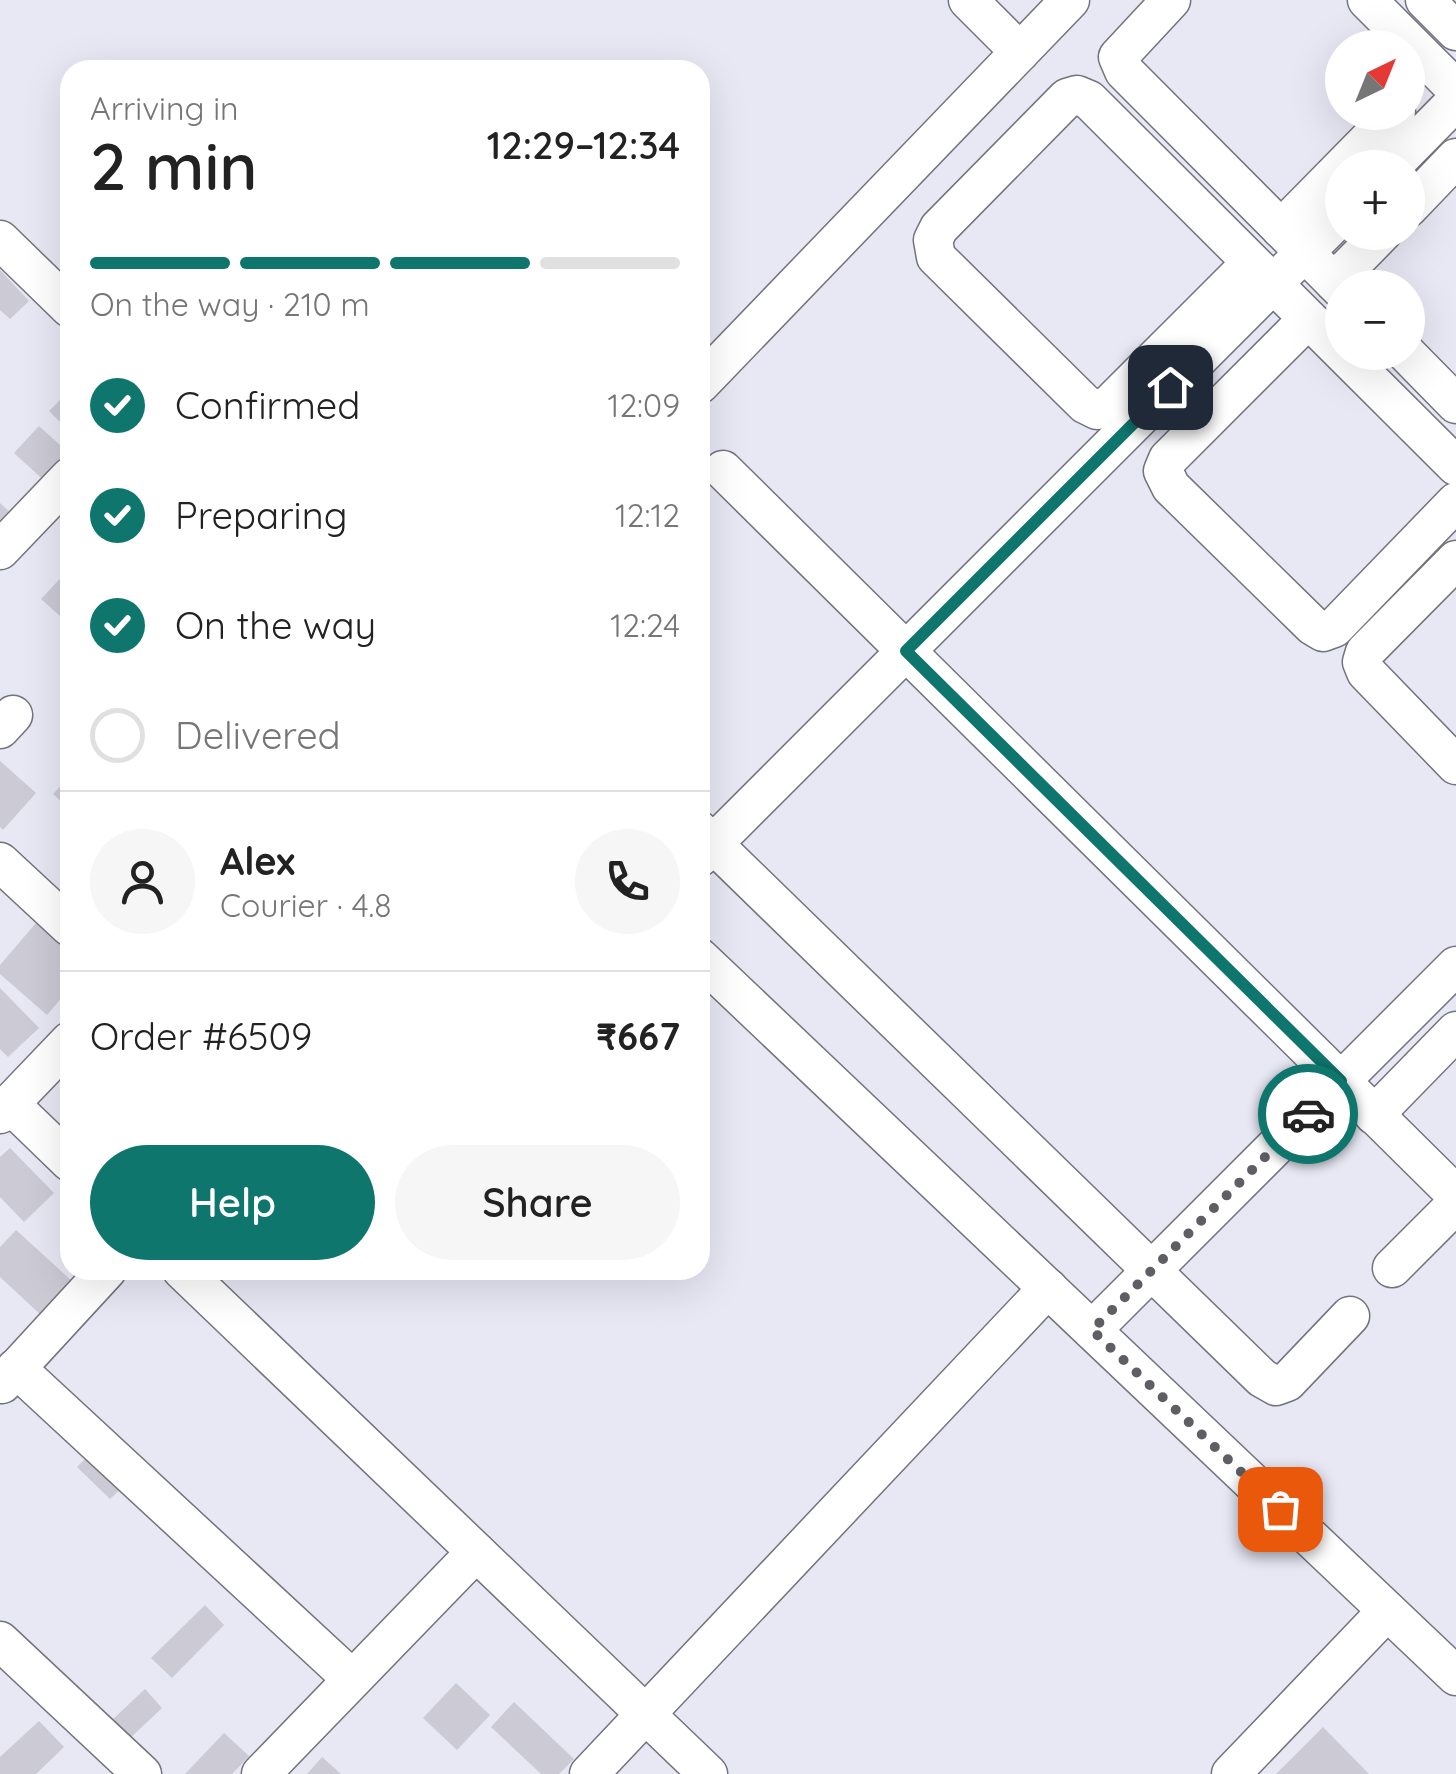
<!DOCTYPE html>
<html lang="en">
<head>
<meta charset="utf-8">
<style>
  :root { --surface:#fff; --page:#f6f6f6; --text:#222; --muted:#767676; --line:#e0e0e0; --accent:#0f766e }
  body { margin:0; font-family:Quicksand,sans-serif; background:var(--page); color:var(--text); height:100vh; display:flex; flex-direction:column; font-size:38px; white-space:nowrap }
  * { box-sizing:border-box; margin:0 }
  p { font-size:32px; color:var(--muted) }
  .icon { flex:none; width:55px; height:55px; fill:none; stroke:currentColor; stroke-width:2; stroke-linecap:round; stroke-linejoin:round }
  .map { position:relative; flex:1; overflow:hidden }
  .drawer { position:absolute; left:60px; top:60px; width:650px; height:1220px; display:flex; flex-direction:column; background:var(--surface); border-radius:30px; box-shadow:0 10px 40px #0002 }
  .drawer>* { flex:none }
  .needle { width:65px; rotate:43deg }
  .controls { position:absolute; left:1325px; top:30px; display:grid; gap:20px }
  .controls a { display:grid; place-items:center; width:100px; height:100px; border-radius:50%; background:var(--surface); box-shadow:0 10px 40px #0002; font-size:50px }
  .pin { position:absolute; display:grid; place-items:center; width:85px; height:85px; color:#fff; margin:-42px; border-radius:20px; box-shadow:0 5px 15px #0006 }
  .courier { position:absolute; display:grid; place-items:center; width:100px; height:100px; margin:-50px; border:8px solid #0f766e; border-radius:50%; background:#fff; color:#222; box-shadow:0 2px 12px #0007 }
  .overview em { font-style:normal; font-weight:600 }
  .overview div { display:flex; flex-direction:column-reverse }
  .overview { display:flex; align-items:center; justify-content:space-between; height:170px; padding:0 30px }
  h1 { font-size:65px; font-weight:600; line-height:75px }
  .bar { display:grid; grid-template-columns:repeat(4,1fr); gap:15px 10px; align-content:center; height:120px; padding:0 30px }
  .bar i { height:12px; border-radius:8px; background:var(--line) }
  .bar .on { background:var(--accent) }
  .bar p { grid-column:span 4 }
  .line { display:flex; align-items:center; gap:25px; padding:0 30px; border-top:2px solid var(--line) }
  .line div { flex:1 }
  .round { display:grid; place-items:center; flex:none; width:105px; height:105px; border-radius:52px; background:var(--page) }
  ol { padding:0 30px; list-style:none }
  li { display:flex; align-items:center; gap:30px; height:110px }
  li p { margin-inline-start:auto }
  li .icon { padding:10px; border-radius:50%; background:var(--accent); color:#fff; stroke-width:4 }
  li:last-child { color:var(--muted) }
  li i { width:55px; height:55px; border:5px solid var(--line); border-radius:50% }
  .action { display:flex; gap:20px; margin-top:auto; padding:20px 30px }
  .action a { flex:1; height:115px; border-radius:60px; background:var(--accent); color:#fff; font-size:40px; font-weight:600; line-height:115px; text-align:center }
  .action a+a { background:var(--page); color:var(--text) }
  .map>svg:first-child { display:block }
</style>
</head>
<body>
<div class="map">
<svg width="1456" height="1774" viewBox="0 0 1456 1774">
  <rect width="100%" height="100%" fill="#e7e8f4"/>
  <g fill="#cbcad5">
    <path d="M0 270 29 301 10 319 0 310Z"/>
    <path d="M70 390V432L49 411Z"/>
    <path d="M39 426 70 454 47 483 14 453Z"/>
    <path d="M0 503 13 515 0 528Z"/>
    <path d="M70 568V625L41 599Z"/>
    <path d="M0 761 36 793 3 830 0 827Z"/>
    <path d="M70 776V810L53 794Z"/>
    <path d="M36 923 70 953V988L47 1015 0 974V965Z"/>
    <path d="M0 988 39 1028 8 1057 0 1049Z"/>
    <path d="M10 1148 54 1193 24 1222 0 1197V1157Z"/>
    <path d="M16 1230 72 1281 41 1315 0 1277V1247Z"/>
    <path d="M95 1449 128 1482 110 1499 77 1467Z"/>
    <path d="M205 1605 224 1625 172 1678 151 1658Z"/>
    <path d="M456 1683 490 1715 457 1750 423 1718Z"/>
    <path d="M145 1689 162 1708 128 1740 110 1722Z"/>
    <path d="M514 1702 574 1759 559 1774H541L491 1727Z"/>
    <path d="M39 1721 64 1747 36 1774H0V1757Z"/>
    <path d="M1323 1727 1369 1774H1276Z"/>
    <path d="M224 1733 249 1756 232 1774H185Z"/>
    <path d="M322 1757 341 1774H307Z"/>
  </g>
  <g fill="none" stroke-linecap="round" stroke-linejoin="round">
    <defs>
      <g id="minor">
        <path d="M968 0 1020 52"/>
        <path d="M1171 0 1118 57 1124 71 1342 290"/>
        <path d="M1367 0 1456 89"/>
        <path d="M1425 0 1456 31"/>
        <path d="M1390 168 1456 101"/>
        <path d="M1408 208 1456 158"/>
        <path d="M1281 229 1396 112"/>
        <path d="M0 240 70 308"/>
        <path d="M1251 263 1109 405 1097 410 1085 404 936 257 933 240 939 228 1067 98 1077 95 1089 100 1456 466"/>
        <path d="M1334 282 1383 232"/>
        <path d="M1307 320 1168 459 1163 471 1171 487 1313 626 1323 632 1334 628 1456 502"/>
        <path d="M1405 352 1456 404"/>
        <path d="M700 384 1070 0"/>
        <path d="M723 470 1456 1195"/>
        <path d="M0 550 70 477"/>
        <path d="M1456 560 1365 652 1362 662 1366 672 1456 765"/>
        <path d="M0 729 13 715"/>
        <path d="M700 831 1262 1378 1276 1386 1287 1382 1350 1316"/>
        <path d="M700 857 1342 215"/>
        <path d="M0 862 70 927"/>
        <path d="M700 958 1456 1676"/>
        <path d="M10 1104 70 1162"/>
        <path d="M0 1114 70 1041"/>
        <path d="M1374 1115 1456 1031"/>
        <path d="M1392 1268 1456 1204"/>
        <path d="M182 1270 708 1774"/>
        <path d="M1092 1330 1456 966"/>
        <path d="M16 1368 352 1679"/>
        <path d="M2 1384 107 1270"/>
        <path d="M0 1641 142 1774"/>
        <path d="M261 1774 476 1552"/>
        <path d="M589 1774 1048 1288"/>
        <path d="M1231 1774 1387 1611"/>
      </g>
    </defs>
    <use href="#minor" stroke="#73737e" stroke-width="41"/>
    <use href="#minor" stroke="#fff" stroke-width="38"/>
  </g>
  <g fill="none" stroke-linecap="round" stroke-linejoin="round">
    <path stroke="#5e5e65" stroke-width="10" stroke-dasharray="0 18" d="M1280 1509 1092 1330 1308 1114"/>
    <path stroke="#0f766e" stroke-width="12" d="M1170 387 906 651 1341 1081 1308 1114"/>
  </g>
</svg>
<div class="controls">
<a><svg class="needle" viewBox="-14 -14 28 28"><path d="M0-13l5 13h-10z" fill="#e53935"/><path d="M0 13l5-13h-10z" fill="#767676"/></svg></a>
<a>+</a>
<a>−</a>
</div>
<div class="pin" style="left:1280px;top:1509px;background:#ea580c"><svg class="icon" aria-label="bag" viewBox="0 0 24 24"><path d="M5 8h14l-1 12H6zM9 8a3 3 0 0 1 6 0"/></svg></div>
<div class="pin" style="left:1170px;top:387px;background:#1f2937"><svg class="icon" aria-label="home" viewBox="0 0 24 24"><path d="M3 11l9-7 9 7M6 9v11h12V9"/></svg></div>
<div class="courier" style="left:1308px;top:1114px"><svg class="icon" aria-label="car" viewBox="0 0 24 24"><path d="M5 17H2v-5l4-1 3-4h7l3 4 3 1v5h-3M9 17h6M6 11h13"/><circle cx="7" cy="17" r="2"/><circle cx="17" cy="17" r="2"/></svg></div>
<section class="drawer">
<div class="overview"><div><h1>2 min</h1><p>Arriving in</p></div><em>12:29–12:34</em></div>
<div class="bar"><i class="on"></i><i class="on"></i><i class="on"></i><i></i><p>On the way · 210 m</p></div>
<ol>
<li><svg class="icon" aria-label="check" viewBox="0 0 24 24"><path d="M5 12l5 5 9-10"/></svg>Confirmed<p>12:09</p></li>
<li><svg class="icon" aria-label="check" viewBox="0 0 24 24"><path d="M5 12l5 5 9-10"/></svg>Preparing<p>12:12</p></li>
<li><svg class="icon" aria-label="check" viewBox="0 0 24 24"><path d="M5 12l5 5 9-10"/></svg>On the way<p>12:24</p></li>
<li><i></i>Delivered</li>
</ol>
<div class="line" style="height:180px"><a class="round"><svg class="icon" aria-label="person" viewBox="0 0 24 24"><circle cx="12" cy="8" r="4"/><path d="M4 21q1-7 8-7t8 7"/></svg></a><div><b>Alex</b><p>Courier · 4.8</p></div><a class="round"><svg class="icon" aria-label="phone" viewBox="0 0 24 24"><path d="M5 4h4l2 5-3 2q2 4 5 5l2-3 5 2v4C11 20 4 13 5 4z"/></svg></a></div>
<div class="line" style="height:130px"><div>Order #6509</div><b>₹667</b></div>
<div class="action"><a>Help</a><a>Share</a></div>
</section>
</div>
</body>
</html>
